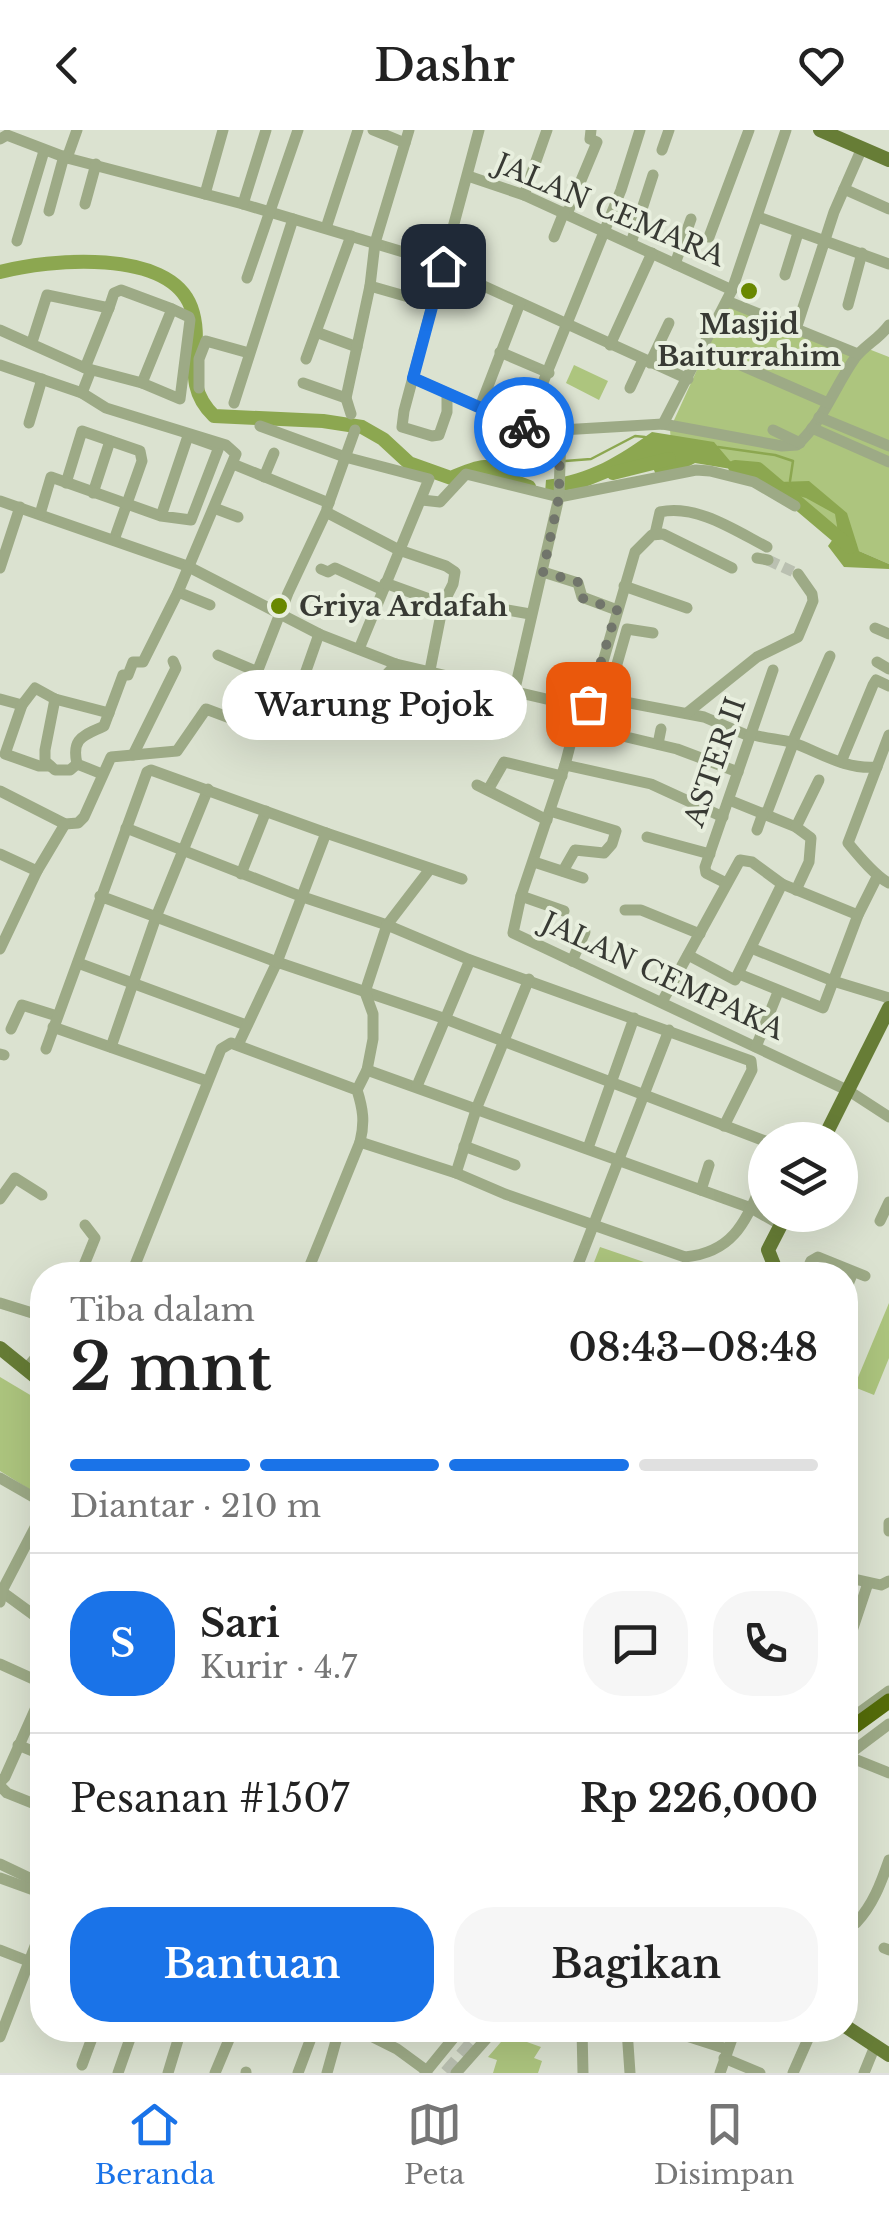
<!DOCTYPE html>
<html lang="id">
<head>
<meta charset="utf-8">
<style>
  :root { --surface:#fff; --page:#f6f6f6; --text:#222; --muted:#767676; --line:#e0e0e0; --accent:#1a73e8 }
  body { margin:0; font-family:"Libre Baskerville",serif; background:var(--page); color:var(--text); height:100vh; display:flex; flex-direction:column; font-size:38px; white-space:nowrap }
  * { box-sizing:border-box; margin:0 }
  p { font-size:32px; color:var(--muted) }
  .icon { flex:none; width:55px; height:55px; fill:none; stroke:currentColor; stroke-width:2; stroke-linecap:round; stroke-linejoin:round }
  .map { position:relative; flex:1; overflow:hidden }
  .side { position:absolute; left:30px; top:1132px; width:828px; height:780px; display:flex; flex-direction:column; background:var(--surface); border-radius:40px; box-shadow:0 10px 40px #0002 }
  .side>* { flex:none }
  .controls { position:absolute; left:748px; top:992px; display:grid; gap:20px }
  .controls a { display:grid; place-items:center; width:110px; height:110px; border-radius:50%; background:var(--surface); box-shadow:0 10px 40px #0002; font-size:50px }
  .pin { position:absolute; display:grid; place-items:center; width:85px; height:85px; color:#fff; margin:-42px; border-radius:20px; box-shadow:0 5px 15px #0006 }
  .courier { position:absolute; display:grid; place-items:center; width:100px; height:100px; margin:-50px; border:8px solid #1a73e8; border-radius:50%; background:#fff; color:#222; box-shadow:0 2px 12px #0007 }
  .bubble { position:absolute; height:70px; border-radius:35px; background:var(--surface); box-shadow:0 10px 40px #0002; font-size:32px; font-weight:600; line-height:70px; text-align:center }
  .overview em { font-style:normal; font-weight:600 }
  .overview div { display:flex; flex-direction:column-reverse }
  .overview { display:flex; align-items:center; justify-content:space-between; height:170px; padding:0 40px }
  h1 { font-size:65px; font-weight:600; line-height:75px }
  .bar { display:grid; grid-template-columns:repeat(4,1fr); gap:15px 10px; align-content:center; height:120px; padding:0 40px }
  .bar i { height:12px; border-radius:8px; background:var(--line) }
  .bar .current { background:var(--accent) }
  .bar p { grid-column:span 4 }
  .line { display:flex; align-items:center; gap:25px; padding:0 40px; border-top:2px solid var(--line) }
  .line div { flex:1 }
  .round { display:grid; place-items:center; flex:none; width:105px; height:105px; border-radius:40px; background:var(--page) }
  .cta { display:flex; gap:20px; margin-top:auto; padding:20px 40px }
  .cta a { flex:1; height:115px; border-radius:40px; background:var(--accent); color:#fff; font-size:40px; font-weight:600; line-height:115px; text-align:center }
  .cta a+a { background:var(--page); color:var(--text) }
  header { display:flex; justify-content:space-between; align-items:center; height:130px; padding:0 40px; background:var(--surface); font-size:45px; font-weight:600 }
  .dock { display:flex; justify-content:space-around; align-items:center; height:140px; border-top:2px solid var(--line); background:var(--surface); font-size:28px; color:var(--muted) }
  .dock a { display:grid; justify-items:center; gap:5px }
  .dock .current { color:var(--accent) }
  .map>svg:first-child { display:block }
</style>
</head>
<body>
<header><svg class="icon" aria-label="back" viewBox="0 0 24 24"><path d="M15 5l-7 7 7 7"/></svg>Dashr<svg class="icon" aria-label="heart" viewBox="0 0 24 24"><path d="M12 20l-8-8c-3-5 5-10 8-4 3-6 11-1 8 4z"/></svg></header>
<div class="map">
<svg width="889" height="1943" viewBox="0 0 889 1943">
  <rect width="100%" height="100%" fill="#dbe2d0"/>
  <g fill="#adc57e">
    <path d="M727 174 857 224 866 218 889 227V434L859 421 758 339 672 329 670 299Z"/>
    <path d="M574 235 608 251 599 270 566 253Z"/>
    <path d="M600 1117 682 1145H589Z"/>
    <path d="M889 1173V1228L874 1265 854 1257Z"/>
    <path d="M0 1247 42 1272V1367L0 1341Z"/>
    <path d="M507 1905 541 1917 534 1928 542 1931 538 1943H493L497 1930 488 1927Z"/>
  </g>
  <path fill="#8ca750" d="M652 302 714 312 730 331 778 352 809 351 847 383 859 421 889 434V439L844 437 828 416 838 402 835 384 806 368 770 358 737 340 695 333 676 343 657 347 650 331 583 358 545 363 546 350C590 344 617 327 652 302Z"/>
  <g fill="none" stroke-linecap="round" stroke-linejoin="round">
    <g stroke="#8ca750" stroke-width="2.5">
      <path d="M718 317 775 325 793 331 790 351"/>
      <path d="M565 331 591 329 635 306 645 307"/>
    </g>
    <g stroke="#8ca750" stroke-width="14">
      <path d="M0 142C48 129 169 118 191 177 206 218 178 251 214 286L323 291 362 297 383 309 409 333 451 348C503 325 485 343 529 357"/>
      <path d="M735 337 758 339 850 417"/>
      <path d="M613 343 669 329"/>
    </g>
    <path stroke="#bac0b1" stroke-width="11" stroke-dasharray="11 5.5" stroke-linecap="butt" d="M768 430 798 444"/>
    <path stroke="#bac0b1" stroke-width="15" stroke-dasharray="15 8" stroke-linecap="butt" d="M447 1943 484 1900"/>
    <g stroke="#9daa86" stroke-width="11">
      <path d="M373 0 405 13"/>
      <path d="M640 0 621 60 525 297 561 300 663 294 782 316 797 315C823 292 835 256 855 228 865 215 879 209 889 195"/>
      <path d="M0 9 7 5 67 28 243 74 420 127 688 249"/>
      <path d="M662 20 669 0"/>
      <path d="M67 28 77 0"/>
      <path d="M468 46 524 65 732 160"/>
      <path d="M844 59 889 79"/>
      <path d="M205 64 223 0"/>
      <path d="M524 65 547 0"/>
      <path d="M85 74 96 34"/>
      <path d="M243 74 266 0"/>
      <path d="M49 81 64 26"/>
      <path d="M567 84 597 12 590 9 591 0"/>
      <path d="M758 87 889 134"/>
      <path d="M326 98 358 0"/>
      <path d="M554 107 564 82"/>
      <path d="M709 107 749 0"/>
      <path d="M17 111 44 21"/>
      <path d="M631 113 653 45"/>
      <path d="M675 134 691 89"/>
      <path d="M785 145 798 103"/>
      <path d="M247 148 298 0"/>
      <path d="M370 156 433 174"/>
      <path d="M727 171 858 224"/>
      <path d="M848 175 862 123"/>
      <path d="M796 199 834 82 862 18"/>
      <path d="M0 200 85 238 142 253 172 179 121 160 114 163 109 178 47 165 32 212"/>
      <path d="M316 202 357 217"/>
      <path d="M610 215 652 123"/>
      <path d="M704 219 828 273"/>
      <path d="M500 222 549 243"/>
      <path d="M306 229 351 106"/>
      <path d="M650 233 669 193"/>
      <path d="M0 235 82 263 91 240"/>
      <path d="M85 238 109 178"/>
      <path d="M413 248 525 297"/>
      <path d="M142 253 180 269 190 190 189 187 172 179"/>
      <path d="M303 253 346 268"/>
      <path d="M199 258V229L206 211 249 223"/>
      <path d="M630 258 643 230"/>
      <path d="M447 265V282L439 305 432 306 402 297 404 281 479 0"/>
      <path d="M234 273 293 89"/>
      <path d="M480 277 520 173"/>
      <path d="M351 284 346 268 370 156 375 113 409 0"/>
      <path d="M819 287 889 316"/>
      <path d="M29 293 42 249"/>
      <path d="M663 294 732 160 786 0"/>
      <path d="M260 296 345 327 429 349 359 519"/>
      <path d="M812 298 889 332"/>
      <path d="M773 300 800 313"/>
      <path d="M511 319 560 317"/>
      <path d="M233 334 329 373"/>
      <path d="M264 347 274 323"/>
      <path d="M66 353 82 301 140 321 142 331 114 410"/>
      <path d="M93 363 110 311"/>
      <path d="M422 370 440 372 466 344 559 367 696 340 710 341 754 352 795 376"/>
      <path d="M0 371 187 436 319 504 396 534 585 578"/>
      <path d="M214 378 238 387"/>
      <path d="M327 378 355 300"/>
      <path d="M40 384 51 347 161 386 191 390 219 317 188 306 161 386"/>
      <path d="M655 404 660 382C697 374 736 401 767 417"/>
      <path d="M757 428 768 430"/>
      <path d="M0 438 20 377"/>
      <path d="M732 438 663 404 652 405 635 422 593 566 574 600 565 635 521 766 513 803 849 961 889 987"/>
      <path d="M321 439 328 442 335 438 383 460"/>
      <path d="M543 442 578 453 582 467 617 480"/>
      <path d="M385 453 443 474"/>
      <path d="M624 456 687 478"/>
      <path d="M178 462 210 475"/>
      <path d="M478 475 530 484"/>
      <path d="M875 498 889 504"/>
      <path d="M218 525 258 542"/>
      <path d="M877 532 889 539"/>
      <path d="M303 547C350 563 360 577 396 534"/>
      <path d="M596 553 613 548 627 499 653 503"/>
      <path d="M514 563 559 367 561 300"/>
      <path d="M593 566 704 587 749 606"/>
      <path d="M0 569 22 575 35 558 55 569 109 583"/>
      <path d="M55 569 45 620V631L55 640H70L77 634 102 644"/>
      <path d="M22 575 5 624 39 636H50"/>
      <path d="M294 575 319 504"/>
      <path d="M687 583 757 527 798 507 813 471 812 464 798 444"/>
      <path d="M577 591 618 605 677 619 738 642"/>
      <path d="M750 604C763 608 778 609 791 612 818 621 844 640 877 637"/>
      <path d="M889 605 848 713C858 725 875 746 889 753"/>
      <path d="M792 613 830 526"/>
      <path d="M658 614 661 599"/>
      <path d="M133 625 176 538 173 531"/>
      <path d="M841 632 873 555 876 550 889 556"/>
      <path d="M77 634C71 607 84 606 104 596L123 545H128L133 532H143L178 462 236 324 226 315 106 278 82 263"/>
      <path d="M565 635 651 654 723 687"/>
      <path d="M477 655 547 690"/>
      <path d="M488 660 504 632 562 646"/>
      <path d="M0 661 65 694 78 693 84 687 111 627 177 621 206 579 238 591 288 463 326 382 399 420 446 436 455 442 453 454 443 474 419 596"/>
      <path d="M729 670 796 697 811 708 809 732 796 760"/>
      <path d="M550 681 616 701 612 714 604 723 575 720 563 741"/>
      <path d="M766 685 793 614"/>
      <path d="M796 697 819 650"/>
      <path d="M126 698 300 766 387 795 430 739"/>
      <path d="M757 700 763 683"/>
      <path d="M326 703 462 749"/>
      <path d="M647 707 710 724"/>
      <path d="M0 724 37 741"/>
      <path d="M534 732 583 748"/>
      <path d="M241 744 266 681"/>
      <path d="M726 753 706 743 705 737 773 540"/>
      <path d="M521 766 564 781"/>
      <path d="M625 780H641L700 804"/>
      <path d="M751 818 833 851 889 868"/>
      <path d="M0 819 37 741 65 694"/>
      <path d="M688 825 735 850 782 754"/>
      <path d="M572 831 585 802"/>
      <path d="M78 833 246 895"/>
      <path d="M739 844 823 878 858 785 877 747"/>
      <path d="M662 872 740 730 752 732 782 754 858 785"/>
      <path d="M53 897 207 951"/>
      <path d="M11 899 22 875 57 886"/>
      <path d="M238 915 277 832 443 888 765 1011"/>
      <path d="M111 917 156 787 208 659"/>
      <path d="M756 917 778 862"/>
      <path d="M46 919 147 642 151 640 326 703 277 832 100 766"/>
      <path d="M0 924 4 925"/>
      <path d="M367 940 751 1078 781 1095"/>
      <path d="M417 956 470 830"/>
      <path d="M357 960 367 940 373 909V884L365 862 387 795 470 830 751 931 752 940 724 996"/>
      <path d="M360 1012 456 1043 505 1064 685 1127C736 1122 746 1089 765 1047"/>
      <path d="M464 1016 515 1035"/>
      <path d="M588 1018 634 888"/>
      <path d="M456 1043 477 977 529 849"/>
      <path d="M701 1060 709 1035"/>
      <path d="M0 1069 15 1048 42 1065"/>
      <path d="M880 1091 889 1072"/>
      <path d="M80 1145 95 1108 85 1095"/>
      <path d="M131 1145 221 919 231 913 357 960C363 979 365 992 360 1012L306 1145"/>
      <path d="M574 1145 669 900"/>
      <path d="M805 1145 811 1131 818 1127 865 1146"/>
      <path d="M845 1162 853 1142"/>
      <path d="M0 1173 42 1186"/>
      <path d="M26 1239 42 1220"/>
      <path d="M0 1348 42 1372"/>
      <path d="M889 1393V1401"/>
      <path d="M845 1447 881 1455 889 1451"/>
      <path d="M5 1464 42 1491"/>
      <path d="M0 1472 3 1459 42 1384"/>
      <path d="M845 1522 868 1453"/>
      <path d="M0 1534 42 1553"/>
      <path d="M845 1593 889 1561"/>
      <path d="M18 1615 42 1625"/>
      <path d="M847 1626 889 1643"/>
      <path d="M845 1627 889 1594"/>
      <path d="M0 1652 5 1647 42 1564"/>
      <path d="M0 1656 7 1663 42 1677"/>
      <path d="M0 1734 42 1754"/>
      <path d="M0 1748 42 1763"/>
      <path d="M845 1794 856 1793C873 1775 881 1753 889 1730"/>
      <path d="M884 1818 889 1820"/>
      <path d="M0 1820 28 1831"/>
      <path d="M359 1900 397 1919 427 1941"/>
      <path d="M582 1900 583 1943"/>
      <path d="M627 1900 630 1943"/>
      <path d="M668 1900 727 1919"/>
      <path d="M0 1907 42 1798"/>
      <path d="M724 1928 760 1943"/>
      <path d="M82 1935 95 1900"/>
      <path d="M118 1943 133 1900"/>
      <path d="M168 1943 181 1900"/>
      <path d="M215 1943 233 1900"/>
      <path d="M246 1943V1942"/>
      <path d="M298 1943 314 1900"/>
      <path d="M327 1943 339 1900"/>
      <path d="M425 1943 460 1900"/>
      <path d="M456 1943 494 1900"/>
      <path d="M720 1943 735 1900"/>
      <path d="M793 1943 812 1900"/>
      <path d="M864 1943 875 1916"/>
    </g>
    <g stroke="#677d36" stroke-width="14">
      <path d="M820 0 889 30"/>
      <path d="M823 1010 889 878"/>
      <path d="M778 1145 768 1120 786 1085"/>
      <path d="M0 1218 42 1252"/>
      <path d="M845 1896 889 1925"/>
    </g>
    <path stroke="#546c09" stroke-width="15" d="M845 1603 889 1571"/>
  </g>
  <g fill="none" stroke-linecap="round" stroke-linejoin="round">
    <path stroke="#71756b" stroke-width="10" stroke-dasharray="0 18" d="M524 297 560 300 559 367 543 442 578 452 582 468 617 480 588 574"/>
    <path stroke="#1a73e8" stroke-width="12" d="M443 136 413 248 524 297"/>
  </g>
  <g fill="#698800" stroke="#e8efde" stroke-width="4">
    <circle cx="749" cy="161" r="10"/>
    <circle cx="279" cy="476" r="10"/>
  </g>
  <g text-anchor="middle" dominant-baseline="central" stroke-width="8" stroke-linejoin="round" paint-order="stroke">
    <g font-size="28" fill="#383a34" stroke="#e8efde">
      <text transform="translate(610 80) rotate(23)">JALAN CEMARA</text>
      <text transform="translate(715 632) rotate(-71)">ASTER II</text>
      <text transform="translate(663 846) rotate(25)">JALAN CEMPAKA</text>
    </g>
    <g font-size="28" font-weight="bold" fill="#383a34" stroke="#e8efde">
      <text x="749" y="194">Masjid<tspan x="749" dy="32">Baiturrahim</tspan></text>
      <text x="299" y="476" text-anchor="start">Griya Ardafah</text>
    </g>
  </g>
</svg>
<div class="controls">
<a><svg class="icon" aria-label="layers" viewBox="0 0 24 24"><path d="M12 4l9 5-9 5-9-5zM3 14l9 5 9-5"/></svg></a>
</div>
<div class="pin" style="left:588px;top:574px;background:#ea580c"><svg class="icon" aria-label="bag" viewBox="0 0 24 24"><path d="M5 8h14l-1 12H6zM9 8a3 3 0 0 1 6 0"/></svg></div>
<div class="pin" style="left:443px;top:136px;background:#1f2937"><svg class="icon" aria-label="home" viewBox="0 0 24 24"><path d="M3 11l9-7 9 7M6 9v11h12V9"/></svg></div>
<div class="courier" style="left:524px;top:297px"><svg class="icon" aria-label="bike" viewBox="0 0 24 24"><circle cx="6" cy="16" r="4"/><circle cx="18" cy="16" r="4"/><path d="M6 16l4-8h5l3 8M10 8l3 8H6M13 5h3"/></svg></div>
<div class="bubble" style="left:222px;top:540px;width:305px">Warung Pojok</div>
<section class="side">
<div class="overview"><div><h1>2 mnt</h1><p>Tiba dalam</p></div><em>08:43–08:48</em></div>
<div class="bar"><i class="current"></i><i class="current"></i><i class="current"></i><i></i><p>Diantar · 210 m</p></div>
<div class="line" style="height:180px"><b class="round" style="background:var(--accent);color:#fff">S</b><div><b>Sari</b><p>Kurir · 4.7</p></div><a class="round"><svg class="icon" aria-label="chat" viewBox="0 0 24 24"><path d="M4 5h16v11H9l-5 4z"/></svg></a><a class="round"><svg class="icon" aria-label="phone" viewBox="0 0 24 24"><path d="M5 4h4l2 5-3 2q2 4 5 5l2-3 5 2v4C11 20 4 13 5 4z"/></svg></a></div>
<div class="line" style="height:130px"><div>Pesanan #1507</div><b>Rp 226,000</b></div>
<div class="cta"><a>Bantuan</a><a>Bagikan</a></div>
</section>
</div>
<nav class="dock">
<a class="current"><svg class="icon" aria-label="home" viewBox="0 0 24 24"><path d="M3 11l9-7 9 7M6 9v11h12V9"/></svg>Beranda</a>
<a><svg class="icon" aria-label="map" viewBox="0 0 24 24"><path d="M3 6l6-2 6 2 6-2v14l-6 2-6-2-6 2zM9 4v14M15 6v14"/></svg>Peta</a>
<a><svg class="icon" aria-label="saved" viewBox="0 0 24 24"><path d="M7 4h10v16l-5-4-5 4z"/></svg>Disimpan</a>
</nav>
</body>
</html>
